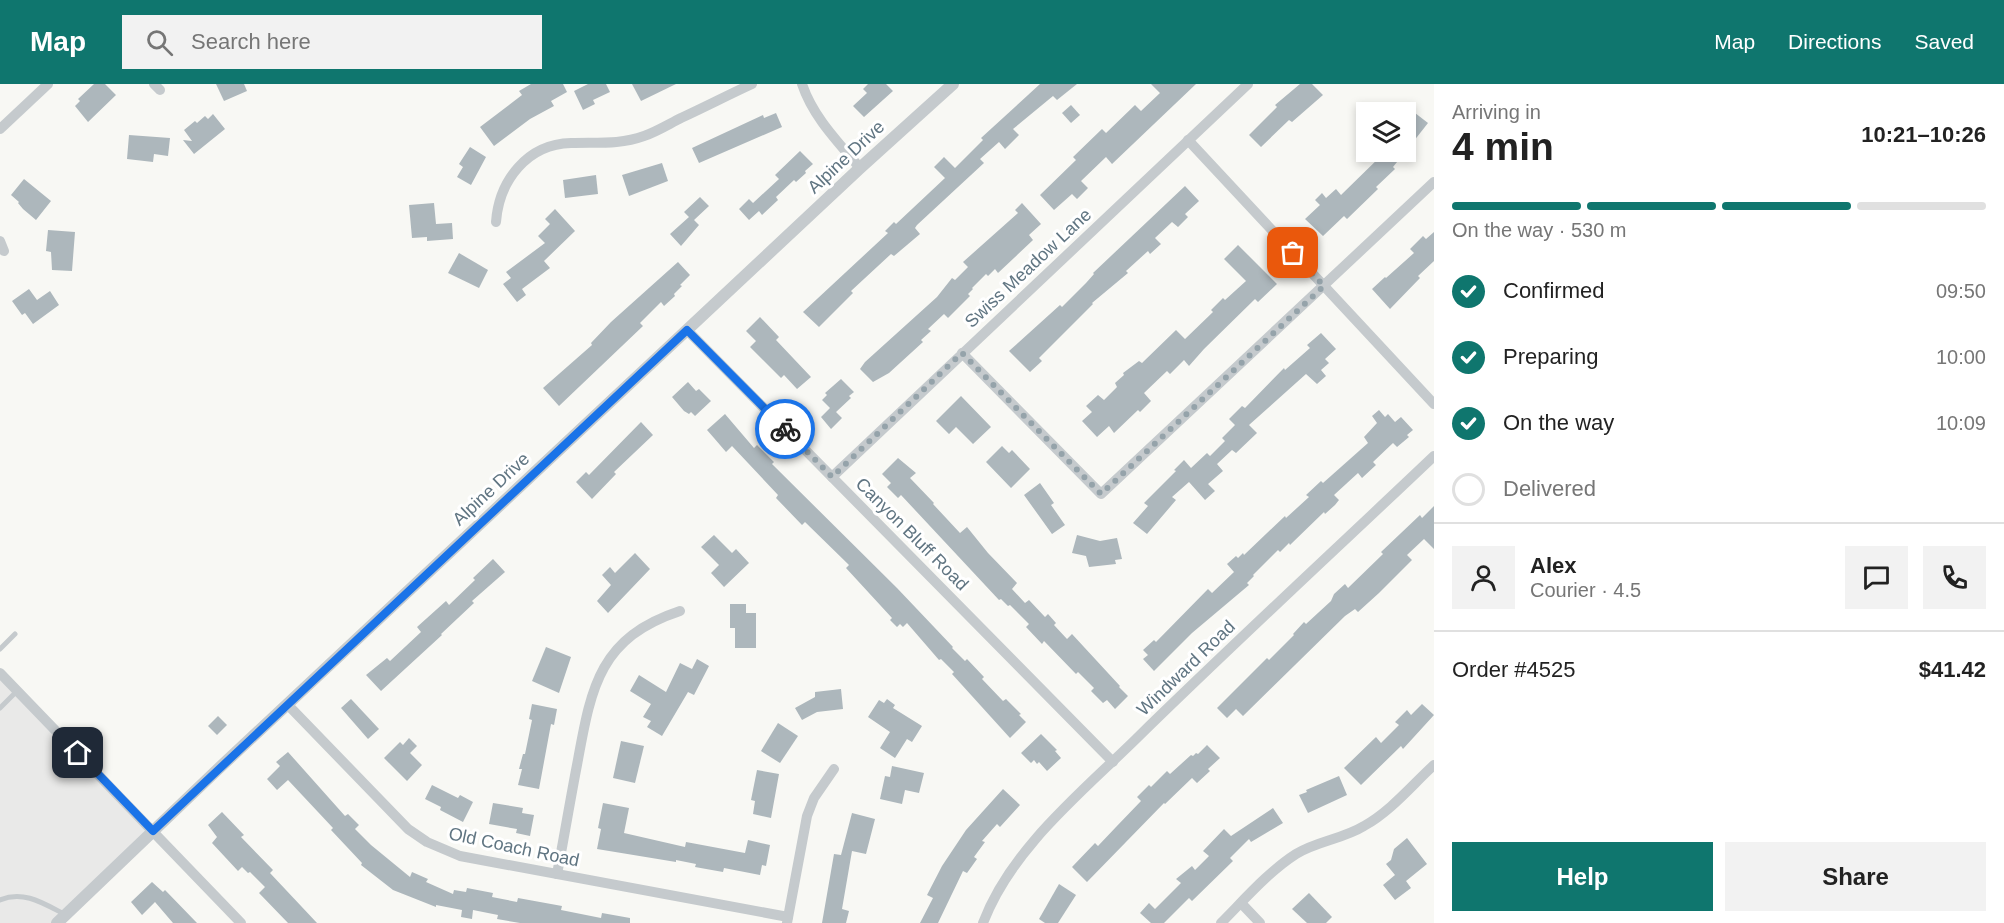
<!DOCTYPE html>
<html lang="en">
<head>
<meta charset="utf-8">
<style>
  :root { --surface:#fff; --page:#f2f2f2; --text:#222; --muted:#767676; --line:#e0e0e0; --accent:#0f766e }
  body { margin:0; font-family:Helvetica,sans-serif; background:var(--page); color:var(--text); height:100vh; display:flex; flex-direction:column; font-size:22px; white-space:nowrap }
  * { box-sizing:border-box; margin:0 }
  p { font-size:20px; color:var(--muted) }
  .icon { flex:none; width:33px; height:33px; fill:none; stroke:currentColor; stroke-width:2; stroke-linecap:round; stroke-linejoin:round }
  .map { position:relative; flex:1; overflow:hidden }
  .sheet { display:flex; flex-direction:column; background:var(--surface); width:570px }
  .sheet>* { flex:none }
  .buttons { position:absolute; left:1356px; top:18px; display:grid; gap:12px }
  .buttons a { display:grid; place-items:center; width:60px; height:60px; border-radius:0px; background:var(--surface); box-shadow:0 3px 9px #0003; font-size:30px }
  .pin { position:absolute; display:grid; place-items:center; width:51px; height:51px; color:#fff; margin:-26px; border-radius:12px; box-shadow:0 3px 9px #0006 }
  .courier { position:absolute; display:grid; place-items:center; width:60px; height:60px; margin:-30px; border:4px solid #1a73e8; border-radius:50%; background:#fff; color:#222; box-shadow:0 2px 8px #0007 }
  .head em { font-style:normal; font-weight:800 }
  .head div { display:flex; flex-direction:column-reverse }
  .head { display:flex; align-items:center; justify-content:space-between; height:102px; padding:0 18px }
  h1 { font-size:39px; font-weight:800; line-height:45px }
  .bar { display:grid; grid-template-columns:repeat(4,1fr); gap:9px 6px; align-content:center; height:72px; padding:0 18px }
  .bar i { height:8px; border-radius:4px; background:var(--line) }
  .bar .selected { background:var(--accent) }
  .bar p { grid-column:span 4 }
  .line { display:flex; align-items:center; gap:15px; padding:0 18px; border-top:2px solid var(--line) }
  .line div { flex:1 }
  .round { display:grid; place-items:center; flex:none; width:63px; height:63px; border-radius:0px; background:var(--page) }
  ol { padding:0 18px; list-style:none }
  li { display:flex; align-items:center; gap:18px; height:66px }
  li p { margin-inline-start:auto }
  li .icon { padding:6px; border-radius:50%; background:var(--accent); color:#fff; stroke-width:4 }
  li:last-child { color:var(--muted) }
  li i { width:33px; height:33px; border:3px solid var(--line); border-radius:50% }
  .primary-button { display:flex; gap:12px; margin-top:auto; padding:12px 18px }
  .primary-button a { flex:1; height:69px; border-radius:0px; background:var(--accent); color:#fff; font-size:24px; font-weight:800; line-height:69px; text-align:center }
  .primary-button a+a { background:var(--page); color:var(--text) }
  header { display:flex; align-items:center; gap:36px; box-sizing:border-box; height:84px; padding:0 30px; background:var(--accent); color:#fff }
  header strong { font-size:28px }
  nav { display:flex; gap:33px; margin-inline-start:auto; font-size:21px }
  .search { width:420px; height:54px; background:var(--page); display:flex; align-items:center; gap:15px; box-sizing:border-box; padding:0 21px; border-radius:0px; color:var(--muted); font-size:22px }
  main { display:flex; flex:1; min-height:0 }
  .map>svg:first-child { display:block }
</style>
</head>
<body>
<header>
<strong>Map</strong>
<div class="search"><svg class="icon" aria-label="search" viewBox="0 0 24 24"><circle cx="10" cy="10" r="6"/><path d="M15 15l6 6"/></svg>Search here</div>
<nav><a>Map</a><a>Directions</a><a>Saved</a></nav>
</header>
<main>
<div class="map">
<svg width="1434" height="839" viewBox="0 0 1434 839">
  <rect width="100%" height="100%" fill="#f8f8f4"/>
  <path fill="#e9e9e8" d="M0 589 153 747 57 839H0Z"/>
  <g fill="#adb7bc">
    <path d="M94 0H105L116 11 88 38 75 22 80 17 78 15Z"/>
    <path d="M216 0H244L247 7 224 17Z"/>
    <path d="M531 0H563L567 8 551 17 554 22 530 35 494 62 480 43 522 11 519 7Z"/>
    <path d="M588 0H606L610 8 593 16 595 20 583 26 574 7Z"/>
    <path d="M632 0H676L641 17Z"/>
    <path d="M868 0H886L893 7 864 33 853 22 867 9 863 5Z"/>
    <path d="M1040 0H1077L1057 16 1053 12 1013 45 1019 51 1005 65 999 58 980 75 984 79 917 141 915 144 920 150 894 172 891 170 851 207 853 209 819 243 803 228 888 149 885 147 894 138 896 140 945 94 934 83 944 73 955 84 983 56 981 54Z"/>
    <path d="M1151 0H1196L1112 80 1106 73 1081 97 1088 104 1077 115 1072 110 1054 126 1040 111 1076 76 1073 73 1102 45 1106 49 1135 21 1141 27 1160 9Z"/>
    <path d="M1300 0H1312L1323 11 1292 38 1289 36 1261 63 1249 51 1277 23 1275 21Z"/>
    <path d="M1071 21 1080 31 1071 39 1062 29Z"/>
    <path d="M1406 22 1428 39 1406 67Z"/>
    <path d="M776 29 782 43 699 79 692 64 763 31 764 34Z"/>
    <path d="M213 30 225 45 194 70 183 56 192 57 184 46 195 37 197 39 205 32 208 35Z"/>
    <path d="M129 51 170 54 168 72 154 70 153 78 127 75Z"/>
    <path d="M470 63 486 73 471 101 457 93 463 83 459 80Z"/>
    <path d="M800 67 813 80 805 87 806 89 796 98 794 96 776 113 778 116 762 131 759 127 749 136 739 125 749 115 753 119 779 95 775 91Z"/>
    <path d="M1385 68H1405L1393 83 1395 85 1376 103 1378 105 1347 135 1344 132 1323 152 1305 135 1320 121 1315 116 1322 109 1326 114 1336 105 1341 111Z"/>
    <path d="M662 79 668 97 629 112 622 91Z"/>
    <path d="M596 91 598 110 565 114 563 96Z"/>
    <path d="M24 95 51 117 36 136 23 125 18 119 19 118 11 111Z"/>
    <path d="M1185 102 1199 117 1185 130 1188 133 1178 143 1172 138 1155 154 1161 160 1150 170 1148 167 1126 187 1128 189 1092 219 1093 220 1039 274 1042 277 1030 288 1009 267 1060 221 1062 223 1086 199 1094 190 1093 189Z"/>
    <path d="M700 113 709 122 694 136 699 141 681 162 670 150 689 133 684 128Z"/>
    <path d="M434 119 436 140 452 139 453 155 427 157V153L412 154 409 121Z"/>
    <path d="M1022 119 1041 140 1029 151 1033 156 998 189 995 185 988 192 986 190 972 204 973 205 968 210 970 212 948 234 944 230 928 245 931 247 921 256 923 258 889 289 873 298 860 285 865 278 937 213 952 194 955 196 968 183 963 178 1018 129 1015 126Z"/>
    <path d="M555 125 575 147 544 177 550 184 522 205 526 211 517 218 503 200 511 194 506 188 545 159 538 152 550 140 545 135Z"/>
    <path d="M48 146 75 148 72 187 52 186 51 168 46 167Z"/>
    <path d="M1434 148V177L1418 192 1420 194 1390 225 1372 205 1385 193 1386 194 1414 169 1410 165 1423 152 1426 155Z"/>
    <path d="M1238 161 1277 200 1258 218 1255 215 1204 265 1189 282 1184 276 1170 290 1167 287 1144 309 1151 317 1140 328 1138 326 1114 349 1109 342 1097 353 1082 337 1092 328 1086 322 1098 311 1104 316 1117 303 1115 299 1124 291 1123 289 1139 277 1142 279 1176 246 1185 255 1213 228 1211 226 1223 214 1225 216 1246 197 1224 175Z"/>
    <path d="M459 169 488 186 479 204 448 189Z"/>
    <path d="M678 178 690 191 680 201 682 202 674 210 675 212 664 222 661 218 640 239 643 242 559 322 543 304 592 261 591 259 611 238Z"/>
    <path d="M29 205 37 216 50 207 59 221 33 240 25 229 22 231 12 217Z"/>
    <path d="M760 233 779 253 776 256 811 293 797 305 784 291 781 294 750 263 756 257 746 247Z"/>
    <path d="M1321 249 1336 265 1325 275 1329 279 1321 286 1326 292 1317 300 1306 290 1249 341 1257 349 1236 369 1232 366 1217 380 1223 387 1208 400 1215 407 1205 416 1189 398 1172 413 1176 416 1147 450 1133 439 1148 422 1144 419 1176 387 1174 386 1184 376 1191 384 1207 369 1210 372 1225 357 1222 354 1235 341 1229 335 1242 322 1245 324 1284 284 1285 286 1310 264 1307 261Z"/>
    <path d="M841 295 854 308 849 312 851 314 836 328 842 334 831 345 821 333 830 324 822 316 827 311 825 309Z"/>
    <path d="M688 298 696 307 699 305 711 317 695 332 691 328 689 330 684 327 672 313Z"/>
    <path d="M961 312 991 343 973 360 956 343 949 350 936 337Z"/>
    <path d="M1379 326 1385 333 1388 330 1395 338 1401 333 1413 346 1407 351 1409 353 1397 363 1393 359 1373 378 1376 381 1362 394 1358 389 1334 411 1339 416 1335 421 1325 430 1324 428 1290 461 1289 459 1280 468 1278 466 1253 491 1254 492 1247 499 1249 501 1192 549 1154 587 1143 575 1148 571 1143 566 1154 556 1156 558 1208 505 1212 509 1234 488 1227 480 1236 472 1238 474 1243 469 1244 471 1285 432 1286 434 1309 413 1306 411 1321 397 1323 399 1368 359 1364 353 1377 339 1372 332Z"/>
    <path d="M725 330 754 364 757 361 774 378 772 380 897 504 953 563 952 564 965 577 967 575 984 593 982 595 1003 617 1006 615 1021 630 1019 631 1026 638 1010 654 952 590 954 588 941 575 939 576 907 539 903 543 900 540 897 543 890 536 892 534 846 484 849 481 805 438 802 441 776 414 778 411 732 362 726 368 714 354 707 346Z"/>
    <path d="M641 338 653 351 614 388 616 390 592 415 576 398 586 388 589 391Z"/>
    <path d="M1002 362 1009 369 1012 366 1030 385 1011 404 986 378Z"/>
    <path d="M898 374 916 389 910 394 934 419 933 420 960 449 967 443 988 469 1017 499 1012 505 1025 519 1029 516 1045 533 1048 530 1056 539 1054 541 1067 555 1072 550 1120 602 1119 603 1128 612 1115 625 1107 616 1103 619 1091 607 1094 604 1078 588 1076 590 1044 557 1042 560 1026 543 1029 540 1010 521 1008 522 1001 515 999 516 901 411 898 414 887 403 891 399 882 390Z"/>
    <path d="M1040 399 1054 419 1051 421 1065 441 1052 450 1024 411Z"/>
    <path d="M1434 422V465L1424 455 1407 471 1412 476 1379 509 1358 528 1355 525 1345 532 1243 632 1236 625 1227 634 1217 624 1267 574 1269 576 1294 551 1293 550 1304 538 1306 540 1331 517 1334 510 1345 500 1348 504 1383 470 1381 468 1420 431 1422 434Z"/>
    <path d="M714 451 732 469 736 465 749 479 724 503 711 489 719 481 701 463Z"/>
    <path d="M1077 451 1100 457 1117 454 1122 475 1115 476 1116 480 1089 483 1086 472 1072 469Z"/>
    <path d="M635 469 650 485 608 529 597 517 611 501 602 491 610 483 615 489Z"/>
    <path d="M493 475 505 488 472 517 474 519 441 550 442 551 381 607 366 591 387 574 390 577 421 548 417 543 446 517 449 521 475 496 473 494Z"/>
    <path d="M730 520H746V529H756V564H735V544H730Z"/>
    <path d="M546 563 571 573 559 609 532 597Z"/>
    <path d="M697 575 709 582 694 611 688 608 662 652 647 643 651 637 643 633 651 620 630 607 639 591 666 608 680 579 692 585Z"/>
    <path d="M841 605 843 625 817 628 802 636 795 624 815 613V608Z"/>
    <path d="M351 615 379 645 368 655 341 624Z"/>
    <path d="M887 615 895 621 893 624 922 642 912 658 907 655 895 674 880 664 890 648 868 633 879 616 884 619Z"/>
    <path d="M532 620 557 625 554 641 551 640 539 705 518 701 522 685H519L523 670H525L532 636 529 635Z"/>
    <path d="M1422 620 1434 631 1403 665 1401 662 1361 701 1344 684 1376 653 1381 659 1399 641 1395 638 1407 626 1411 631Z"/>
    <path d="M218 632 227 641 217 651 208 642Z"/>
    <path d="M778 639 798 652 780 679 761 667Z"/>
    <path d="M1041 650 1057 666 1055 667 1061 674 1047 687 1039 678 1037 680 1034 676 1031 679 1021 669Z"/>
    <path d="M409 654 417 662 410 669 422 681 407 697 384 674 400 658 403 661Z"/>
    <path d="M621 657 644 662 635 699 613 694Z"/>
    <path d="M1207 661 1220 674 1208 685 1210 687 1197 699 1192 694 1165 720 1164 719 1087 798 1072 783 1095 759 1098 762 1116 743 1141 717 1137 713 1149 701 1151 703 1167 687 1170 690 1191 671 1193 672 1196 669 1198 670Z"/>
    <path d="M288 668 345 732 348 730 359 741 355 745 371 761 410 793 412 788 428 795 426 798 453 810 454 806 466 808 467 804 493 809 492 813 517 818 518 814 562 822 561 826 601 834 602 829 630 834V839H520L497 835 498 831 473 826 472 835 461 833 462 826 436 821V823L393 806 361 781 362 779 331 746 333 744 288 696 277 706 267 695 280 682 276 678Z"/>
    <path d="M892 682 924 689 919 709 905 706 902 720 880 715 885 692 890 693Z"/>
    <path d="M757 686 779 690 771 734 753 730 755 717 751 716Z"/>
    <path d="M1339 692 1347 711 1308 729 1299 711 1307 708 1306 706Z"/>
    <path d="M432 701 458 714 460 711 473 718 463 738 440 726 441 723 425 715Z"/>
    <path d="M1003 705 1020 721 1000 743 997 740 982 757 985 758 974 773 977 775 967 789 963 787 938 839H920L933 814 927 811 942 782 966 746Z"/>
    <path d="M493 719 523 724 522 729 534 731 530 752 516 749 517 745 489 740Z"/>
    <path d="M603 719 629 724 624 749 685 763 686 758 745 769 748 756 770 761 766 782 762 781 760 791 724 784 723 788 695 783 696 780 676 776V778L597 765 601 745 598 744Z"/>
    <path d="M1273 724 1283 739 1251 758 1249 755 1230 774 1233 777 1192 817 1189 814 1164 839H1151L1140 829 1149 819 1155 825 1181 799 1176 795 1192 782 1195 786 1209 772 1203 767 1224 745 1231 752Z"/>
    <path d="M222 728 244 751 241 753 273 786 270 789 317 839H288L259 809 265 803 250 788 248 789 242 783 238 787 212 759 217 753 208 741Z"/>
    <path d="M852 729 875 735 866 770 852 767 842 825 849 827 846 839H822L834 770 841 771Z"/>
    <path d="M1407 754 1427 780 1406 797 1411 804 1395 816 1383 801 1395 791 1386 780 1391 776 1394 765Z"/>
    <path d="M152 798 163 808 165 806 197 839H173L155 818 142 831 131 818Z"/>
    <path d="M1059 800 1076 811 1058 839H1045L1039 835Z"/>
    <path d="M1309 809 1332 833 1326 839H1307L1292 825Z"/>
  </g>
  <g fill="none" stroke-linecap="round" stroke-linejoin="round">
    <g stroke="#c5cacd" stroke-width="5">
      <path d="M0 565 15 550"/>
      <path d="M0 624 17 607"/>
      <path d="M0 816C23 806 43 819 64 830"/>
    </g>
    <g stroke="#c5cacd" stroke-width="10">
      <path d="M154 0 160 6"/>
      <path d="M802 0C813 33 838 58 860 84"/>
      <path d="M0 45 48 0"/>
      <path d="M1188 56 1434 320"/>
      <path d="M496 138C499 97 527 60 571 59 596 58 619 61 644 52 656 48 669 40 681 34 705 23 728 11 752 0"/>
      <path d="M0 157 4 167"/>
      <path d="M687 246 1113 678"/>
      <path d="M962 269 1101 410 1434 98"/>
      <path d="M832 393 1248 0"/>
      <path d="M0 589 241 839"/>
      <path d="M287 620 408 745 427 758 460 772 788 833"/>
      <path d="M557 790C564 754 570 717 577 681 591 605 598 554 680 527"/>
      <path d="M1241 819 1260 839"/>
      <path d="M787 839 807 732 814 714 834 685"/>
      <path d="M983 839C1011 765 1081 709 1136 655 1234 559 1335 466 1434 372"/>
      <path d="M1221 839C1244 816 1268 788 1296 770 1317 757 1343 755 1364 742 1391 727 1412 701 1434 681"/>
    </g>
    <path stroke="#c5cacd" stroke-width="12" d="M57 839 216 687 860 84 953 0"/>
  </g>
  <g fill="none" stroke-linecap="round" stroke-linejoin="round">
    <path stroke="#95a3aa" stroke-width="6" stroke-dasharray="0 10.8" d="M785 345 832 393 962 269 1101 410 1324 202 1293 169"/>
    <path stroke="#1a73e8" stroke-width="8" d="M78 669 153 747 687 246 785 345"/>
  </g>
  <g text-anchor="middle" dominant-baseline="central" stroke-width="6" stroke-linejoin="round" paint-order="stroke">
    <g font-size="18" fill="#607582" stroke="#fff">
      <text transform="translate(846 73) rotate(-43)">Alpine Drive</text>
      <text transform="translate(1028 184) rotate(-43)">Swiss Meadow Lane</text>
      <text transform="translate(491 405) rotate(-43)">Alpine Drive</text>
      <text transform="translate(912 450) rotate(45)">Canyon Bluff Road</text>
      <text transform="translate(1186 584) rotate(-44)">Windward Road</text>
      <text transform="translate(514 763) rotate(12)">Old Coach Road</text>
    </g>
  </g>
</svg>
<div class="buttons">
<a><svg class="icon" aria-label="layers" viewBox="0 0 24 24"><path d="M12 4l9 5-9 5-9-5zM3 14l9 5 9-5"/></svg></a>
</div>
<div class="pin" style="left:1293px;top:169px;background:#ea580c"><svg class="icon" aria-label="bag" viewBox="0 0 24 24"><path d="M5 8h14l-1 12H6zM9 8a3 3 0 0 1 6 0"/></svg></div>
<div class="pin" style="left:78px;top:669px;background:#1f2937"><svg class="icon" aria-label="home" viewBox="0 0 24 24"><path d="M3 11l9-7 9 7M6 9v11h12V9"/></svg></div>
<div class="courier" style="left:785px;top:345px"><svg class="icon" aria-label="bike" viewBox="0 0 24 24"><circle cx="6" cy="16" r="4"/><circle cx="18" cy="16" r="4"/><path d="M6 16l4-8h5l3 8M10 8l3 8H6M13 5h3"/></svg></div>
</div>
<section class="sheet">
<div class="head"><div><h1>4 min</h1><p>Arriving in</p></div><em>10:21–10:26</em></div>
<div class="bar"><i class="selected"></i><i class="selected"></i><i class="selected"></i><i></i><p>On the way · 530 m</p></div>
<ol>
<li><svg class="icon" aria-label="check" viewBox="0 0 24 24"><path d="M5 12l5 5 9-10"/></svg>Confirmed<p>09:50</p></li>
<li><svg class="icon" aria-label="check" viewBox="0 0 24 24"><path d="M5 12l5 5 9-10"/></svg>Preparing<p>10:00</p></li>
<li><svg class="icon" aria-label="check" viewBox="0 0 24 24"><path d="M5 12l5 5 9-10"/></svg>On the way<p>10:09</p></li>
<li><i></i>Delivered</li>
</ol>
<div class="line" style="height:108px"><a class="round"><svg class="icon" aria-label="person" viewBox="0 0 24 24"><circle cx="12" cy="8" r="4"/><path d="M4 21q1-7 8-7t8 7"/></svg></a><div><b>Alex</b><p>Courier · 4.5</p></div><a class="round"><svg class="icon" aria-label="chat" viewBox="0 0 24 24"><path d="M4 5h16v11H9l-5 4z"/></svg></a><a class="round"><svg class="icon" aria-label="phone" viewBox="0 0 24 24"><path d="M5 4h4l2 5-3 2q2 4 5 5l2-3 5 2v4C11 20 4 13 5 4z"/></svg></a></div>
<div class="line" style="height:78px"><div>Order #4525</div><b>$41.42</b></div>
<div class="primary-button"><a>Help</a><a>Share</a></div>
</section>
</main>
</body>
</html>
